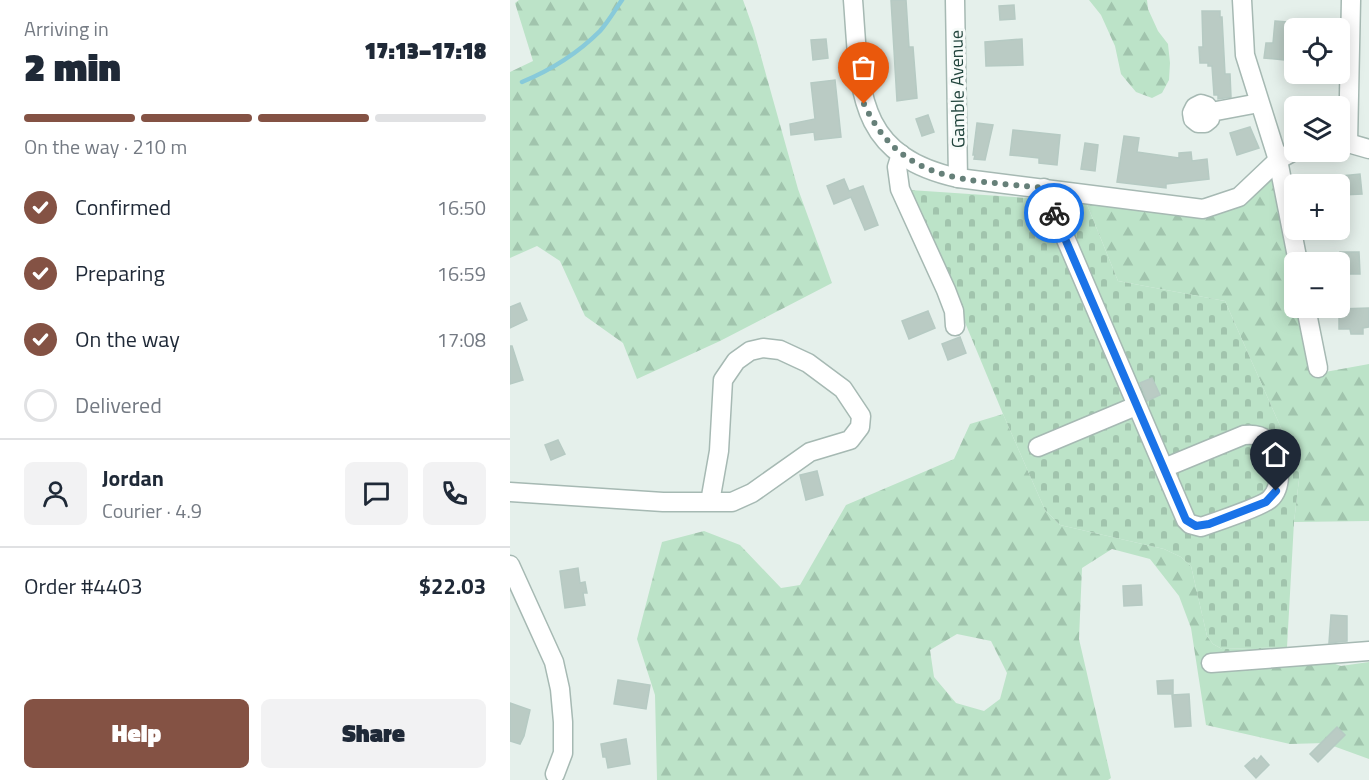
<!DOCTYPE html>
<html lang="en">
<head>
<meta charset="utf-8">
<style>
  :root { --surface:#fff; --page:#f2f2f3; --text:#1f2937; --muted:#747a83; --line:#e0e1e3; --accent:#845244 }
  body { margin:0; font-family:"Titillium Web",sans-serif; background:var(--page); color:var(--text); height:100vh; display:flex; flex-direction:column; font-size:22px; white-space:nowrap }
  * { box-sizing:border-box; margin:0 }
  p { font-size:20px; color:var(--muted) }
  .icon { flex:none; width:33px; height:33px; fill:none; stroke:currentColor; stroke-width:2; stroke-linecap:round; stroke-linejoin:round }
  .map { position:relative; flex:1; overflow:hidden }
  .sheet { display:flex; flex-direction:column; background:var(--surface); width:510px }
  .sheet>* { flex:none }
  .buttons { position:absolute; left:774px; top:18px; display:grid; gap:12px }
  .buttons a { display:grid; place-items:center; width:66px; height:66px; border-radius:9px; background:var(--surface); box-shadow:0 3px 15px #0003; font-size:30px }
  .pin { position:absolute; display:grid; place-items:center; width:51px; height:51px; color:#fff; margin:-62px -26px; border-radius:50% 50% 50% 0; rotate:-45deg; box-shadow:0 0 6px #0007 }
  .pin .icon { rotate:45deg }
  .courier { position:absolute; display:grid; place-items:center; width:60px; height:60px; margin:-30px; border:4px solid #1a73e8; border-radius:50%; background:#fff; color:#222; box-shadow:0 2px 8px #0007 }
  .headline em { font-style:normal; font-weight:800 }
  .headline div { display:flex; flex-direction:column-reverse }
  .headline { display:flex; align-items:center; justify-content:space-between; height:102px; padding:0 24px }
  h1 { font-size:39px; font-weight:800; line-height:45px }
  .bar { display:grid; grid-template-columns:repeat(4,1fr); gap:9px 6px; align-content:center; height:72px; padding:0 24px }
  .bar i { height:8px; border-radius:4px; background:var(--line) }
  .bar .active { background:var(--accent) }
  .bar p { grid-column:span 4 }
  .line { display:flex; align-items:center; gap:15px; padding:0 24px; border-top:2px solid var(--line) }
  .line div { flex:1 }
  .round { display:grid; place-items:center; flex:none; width:63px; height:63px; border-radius:9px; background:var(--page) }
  ol { padding:0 24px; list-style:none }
  li { display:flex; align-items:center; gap:18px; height:66px }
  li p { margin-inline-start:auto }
  li .icon { padding:6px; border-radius:50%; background:var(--accent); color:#fff; stroke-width:4 }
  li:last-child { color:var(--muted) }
  li i { width:33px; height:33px; border:3px solid var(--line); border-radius:50% }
  .button { display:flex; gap:12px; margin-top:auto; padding:12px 24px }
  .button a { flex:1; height:69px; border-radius:9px; background:var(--accent); color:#fff; font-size:24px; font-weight:800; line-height:69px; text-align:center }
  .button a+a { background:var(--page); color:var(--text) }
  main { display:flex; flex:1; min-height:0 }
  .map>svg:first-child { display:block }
</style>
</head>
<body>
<main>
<section class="sheet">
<div class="headline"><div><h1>2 min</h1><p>Arriving in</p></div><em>17:13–17:18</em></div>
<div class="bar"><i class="active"></i><i class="active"></i><i class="active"></i><i></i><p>On the way · 210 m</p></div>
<ol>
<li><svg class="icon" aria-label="check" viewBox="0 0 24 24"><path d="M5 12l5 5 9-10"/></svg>Confirmed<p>16:50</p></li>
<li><svg class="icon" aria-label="check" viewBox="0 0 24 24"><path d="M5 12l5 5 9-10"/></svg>Preparing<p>16:59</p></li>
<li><svg class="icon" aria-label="check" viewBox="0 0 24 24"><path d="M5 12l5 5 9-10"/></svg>On the way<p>17:08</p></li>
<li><i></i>Delivered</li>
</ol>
<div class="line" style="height:108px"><a class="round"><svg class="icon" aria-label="person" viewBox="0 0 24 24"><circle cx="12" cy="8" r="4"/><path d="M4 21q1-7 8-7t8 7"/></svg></a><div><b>Jordan</b><p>Courier · 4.9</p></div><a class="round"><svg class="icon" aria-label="chat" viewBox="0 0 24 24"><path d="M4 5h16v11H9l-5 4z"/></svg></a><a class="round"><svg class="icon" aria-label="phone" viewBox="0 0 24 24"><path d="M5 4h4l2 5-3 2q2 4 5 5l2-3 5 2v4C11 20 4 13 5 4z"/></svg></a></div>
<div class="line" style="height:78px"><div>Order #4403</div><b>$22.03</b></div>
<div class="button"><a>Help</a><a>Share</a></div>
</section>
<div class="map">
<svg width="859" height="780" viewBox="0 0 859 780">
  <defs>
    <pattern id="forest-firs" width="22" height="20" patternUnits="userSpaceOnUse" patternTransform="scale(1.5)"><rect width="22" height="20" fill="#bce3c8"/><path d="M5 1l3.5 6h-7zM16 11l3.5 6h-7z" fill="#a1c4ad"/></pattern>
    <pattern id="cemetery-stones" width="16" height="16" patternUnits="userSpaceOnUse" patternTransform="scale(1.5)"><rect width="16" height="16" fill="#bce3c8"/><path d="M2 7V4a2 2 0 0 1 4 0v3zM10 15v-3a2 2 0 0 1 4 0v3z" fill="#a1c4ad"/></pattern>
  </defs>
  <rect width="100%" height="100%" fill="#e5f0eb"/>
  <g fill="url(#forest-firs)" fill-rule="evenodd">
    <path d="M9 0H233L243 28 288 189 322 283 210 341 127 379 113 343 75 316 50 261 27 246 0 258V72L23 61 5 3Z"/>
    <path d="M579 0H637L638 9 648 31 658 44 660 63 659 80 652 93 642 98 626 92 611 74 605 46 591 15Z"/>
    <path d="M762 177 784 282V308H790L804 374 859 364V521L784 522 790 471 715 301 608 281 576 202 666 215 694 214Z"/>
    <path d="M493 414 535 510 550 525 654 549 671 557 681 566 697 636 703 644 712 649 777 647 831 666 859 662V759L815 743 780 744 696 725 681 628 669 596 640 559 602 549 572 568 569 639 601 778 598 780H147L145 695 127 639 152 542 194 531 230 545 271 588 290 585 336 505 444 459 460 424ZM447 634 481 641 497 673 490 699 474 711 446 703 424 677 420 650Z"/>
  </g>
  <path fill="url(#cemetery-stones)" d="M400 190 576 202 608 281 715 301 790 471 784 522 777 647 712 649 703 644 697 636 681 566 671 557 654 549 550 525 535 510 493 414Z"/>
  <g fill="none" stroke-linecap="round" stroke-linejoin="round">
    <path stroke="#88cada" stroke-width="4.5" d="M12 82C41 70 67 54 90 31 98 22 105 10 112 0"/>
  </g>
  <g fill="#bacbc4" stroke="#b6cac3" stroke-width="1.5">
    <path d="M381 0H396L399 47H403L407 98 387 101Z"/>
    <path d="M504 5 505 19 490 20 489 6Z"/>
    <path d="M692 11H710V17H712L715 74H720L721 97 708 99V95H704L702 66H698V63H690L689 47H693Z"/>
    <path d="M765 21 777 22 776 36 784 37V48L775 47 774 60 754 58 756 43H763Z"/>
    <path d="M316 39 318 58 303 60 301 40Z"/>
    <path d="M512 39 513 65 476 66 475 42Z"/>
    <path d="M325 80 331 137 305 140 304 132 281 135 280 124 305 119 301 83Z"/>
    <path d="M418 115 424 132 412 136 406 119Z"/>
    <path d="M467 123 483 125 475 160 464 159 465 155H463Z"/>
    <path d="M740 127 749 148 727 155 720 133Z"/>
    <path d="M503 130 550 135 547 165 529 163V158L500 155Z"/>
    <path d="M614 136 629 138 627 152 669 158V153L681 152 682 161 697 159 699 179 656 184V188L607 182Z"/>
    <path d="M575 143 588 145 585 171 571 169Z"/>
    <path d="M850 174 852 194 832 195 831 176Z"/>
    <path d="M334 179 339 191 353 186 368 225 355 230 341 197 324 204 317 186Z"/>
    <path d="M830 252H849L850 274H830Z"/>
    <path d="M10 303 17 320 0 328V307Z"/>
    <path d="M859 308V327L853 328V334H841L840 329H829V309Z"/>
    <path d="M418 311 425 328 399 339 392 321Z"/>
    <path d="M450 337 456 353 438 360 432 344Z"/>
    <path d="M0 346H2L13 380 0 384Z"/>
    <path d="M642 378 650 395 637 401 630 383Z"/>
    <path d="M48 440 55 454 41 460 35 445Z"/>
    <path d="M307 471 313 495 296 500 290 475Z"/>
    <path d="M68 568 70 583 75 582 77 593H73L75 605 55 608 50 571Z"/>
    <path d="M631 585 632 605 614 606 613 586Z"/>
    <path d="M821 615 837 616V641L819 643Z"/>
    <path d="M108 680 140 685 136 709 104 704Z"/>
    <path d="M663 680V694H648L647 681Z"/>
    <path d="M679 694 681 726 665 727 662 695Z"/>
    <path d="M0 703 20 710 14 736 10 744 0 741Z"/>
    <path d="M827 727 835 735 808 762 800 754Z"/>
    <path d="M116 739 120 764 98 768 96 757H93L91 744Z"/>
    <path d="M751 756 759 765 746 778 735 766 744 758 747 761Z"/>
  </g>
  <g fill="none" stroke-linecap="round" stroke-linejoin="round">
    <defs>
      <g id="minor">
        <path d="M343 0C350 88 344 155 448 178L693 209 729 197 768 160 784 151"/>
        <path d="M445 0 448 178"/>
        <path d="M732 0 735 55 768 160 788 262"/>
        <path d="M701 112 700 119 695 123H688L683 119 682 113 685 107 691 104 697 106 701 112 749 103"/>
        <path d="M830 143H838L859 149"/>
        <path d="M838 143 841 0"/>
        <path d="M391 154 387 167 390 189 436 290 444 311 445 326"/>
        <path d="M534 188 676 520 680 524 691 527C703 523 753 506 760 499 774 486 770 456 759 443 753 435 743 434 734 435L654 468"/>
        <path d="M796 308 808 368"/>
        <path d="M528 447 626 406"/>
        <path d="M0 492 153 502H222L242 493 300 452 340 440 350 427 351 416 333 389 298 363 270 350 253 348 240 351 226 361 213 380 209 451 200 502"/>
        <path d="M0 565 44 662 50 689 53 722V753L45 774"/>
        <path d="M701 663 859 651"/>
      </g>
    </defs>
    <use href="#minor" stroke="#a6b9b3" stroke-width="21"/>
    <use href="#minor" stroke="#fff" stroke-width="18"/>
  </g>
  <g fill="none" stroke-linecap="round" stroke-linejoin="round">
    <path stroke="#668079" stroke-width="6" stroke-dasharray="0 10.8" d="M354 104C392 185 457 179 534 188L544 213"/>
    <path stroke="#1a73e8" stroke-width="8" d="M544 213 676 520 686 526 699 524 756 502 766 491"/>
  </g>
  <g text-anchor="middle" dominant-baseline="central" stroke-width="6" stroke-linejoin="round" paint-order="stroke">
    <g font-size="18" fill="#21443c" stroke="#f7fbf9">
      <text transform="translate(447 89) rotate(-91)">Gamble Avenue</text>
    </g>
  </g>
</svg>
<div class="buttons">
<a><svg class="icon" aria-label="locate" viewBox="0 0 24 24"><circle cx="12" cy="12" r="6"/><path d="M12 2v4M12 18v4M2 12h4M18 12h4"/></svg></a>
<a><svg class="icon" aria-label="layers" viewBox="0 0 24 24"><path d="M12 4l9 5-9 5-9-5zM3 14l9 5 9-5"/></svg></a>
<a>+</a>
<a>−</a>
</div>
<div class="pin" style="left:354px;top:104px;background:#ea580c"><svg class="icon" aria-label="bag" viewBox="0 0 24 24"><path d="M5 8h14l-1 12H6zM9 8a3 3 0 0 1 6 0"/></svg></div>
<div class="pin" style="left:766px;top:491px;background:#1f2937"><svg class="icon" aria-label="home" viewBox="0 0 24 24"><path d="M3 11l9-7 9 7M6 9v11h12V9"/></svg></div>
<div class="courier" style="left:544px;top:213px"><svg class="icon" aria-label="bike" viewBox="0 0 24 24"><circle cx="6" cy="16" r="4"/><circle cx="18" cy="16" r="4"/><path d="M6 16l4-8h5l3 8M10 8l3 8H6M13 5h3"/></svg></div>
</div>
</main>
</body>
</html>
